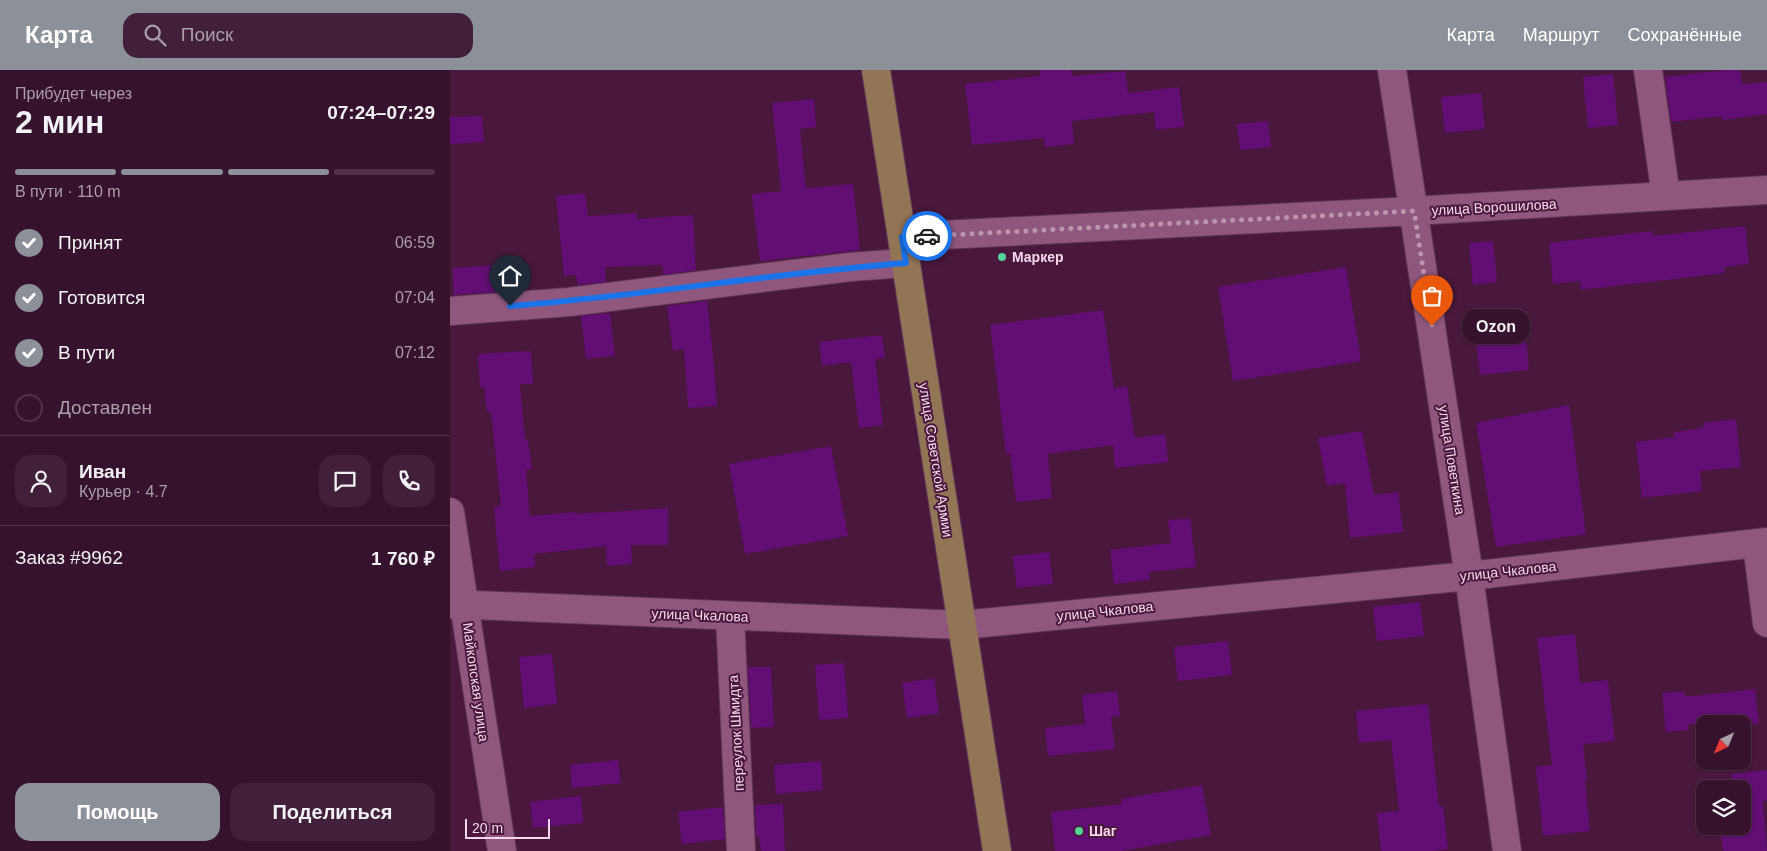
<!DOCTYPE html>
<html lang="ru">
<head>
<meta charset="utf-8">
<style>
  :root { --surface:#37122d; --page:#422039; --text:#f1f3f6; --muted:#aa9eaa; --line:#513249; --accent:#8c9099 }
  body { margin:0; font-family:Helvetica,sans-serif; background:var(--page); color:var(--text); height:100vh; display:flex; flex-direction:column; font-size:19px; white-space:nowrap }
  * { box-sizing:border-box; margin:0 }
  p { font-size:16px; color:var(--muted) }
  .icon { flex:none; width:28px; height:28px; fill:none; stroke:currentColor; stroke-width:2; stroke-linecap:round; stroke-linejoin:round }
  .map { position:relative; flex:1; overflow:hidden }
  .side { display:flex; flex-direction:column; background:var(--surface); width:450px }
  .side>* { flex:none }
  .needle { width:32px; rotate:224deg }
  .controls { position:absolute; left:1246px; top:645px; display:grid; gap:10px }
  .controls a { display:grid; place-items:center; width:55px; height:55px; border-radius:10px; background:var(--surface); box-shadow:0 1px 4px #0004,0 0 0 1px var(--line); font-size:25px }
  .scale { position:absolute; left:15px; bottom:12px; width:85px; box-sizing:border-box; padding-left:5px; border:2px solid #f8d7ec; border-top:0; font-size:14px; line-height:18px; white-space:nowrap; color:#f8d7ec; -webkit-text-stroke:4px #49183c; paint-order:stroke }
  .pin { position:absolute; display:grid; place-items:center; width:42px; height:42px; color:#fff; margin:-51px -21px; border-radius:50% 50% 50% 0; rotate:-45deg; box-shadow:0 0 5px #0007 }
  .pin .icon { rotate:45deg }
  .courier { position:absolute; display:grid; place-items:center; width:50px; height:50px; margin:-25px; border:4px solid #1a73e8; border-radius:50%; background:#fff; color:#222; box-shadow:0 1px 6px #0007 }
  .bubble { position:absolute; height:35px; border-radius:15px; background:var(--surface); box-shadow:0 1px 4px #0004,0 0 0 1px var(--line); font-size:16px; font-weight:700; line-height:35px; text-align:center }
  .head em { font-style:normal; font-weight:700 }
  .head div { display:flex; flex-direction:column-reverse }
  .head { display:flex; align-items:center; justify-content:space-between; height:85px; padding:0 15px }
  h1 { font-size:32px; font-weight:700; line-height:38px }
  .bar { display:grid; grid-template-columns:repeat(4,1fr); gap:8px 5px; align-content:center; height:60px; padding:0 15px }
  .bar i { height:6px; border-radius:4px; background:var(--line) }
  .bar .current { background:var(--accent) }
  .bar p { grid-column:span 4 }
  .line { display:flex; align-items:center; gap:12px; padding:0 15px; border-top:1px solid var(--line) }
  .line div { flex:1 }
  .round { display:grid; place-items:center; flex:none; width:52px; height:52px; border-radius:15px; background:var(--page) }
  ol { padding:0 15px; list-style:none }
  li { display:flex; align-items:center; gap:15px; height:55px }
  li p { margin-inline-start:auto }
  li .icon { padding:5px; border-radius:50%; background:var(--accent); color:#fff; stroke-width:4 }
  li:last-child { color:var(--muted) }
  li i { width:28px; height:28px; border:2px solid var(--line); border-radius:50% }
  .primary-button { display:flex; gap:10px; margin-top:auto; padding:10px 15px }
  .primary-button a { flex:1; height:58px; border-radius:15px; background:var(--accent); color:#fff; font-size:20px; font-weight:700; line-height:58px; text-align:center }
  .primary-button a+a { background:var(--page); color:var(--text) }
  header { display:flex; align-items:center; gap:30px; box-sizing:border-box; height:70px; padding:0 25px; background:var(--accent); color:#fff }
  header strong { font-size:24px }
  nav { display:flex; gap:28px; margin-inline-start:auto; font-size:18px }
  .search { width:350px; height:45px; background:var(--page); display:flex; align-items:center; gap:12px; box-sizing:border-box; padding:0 18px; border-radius:15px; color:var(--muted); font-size:19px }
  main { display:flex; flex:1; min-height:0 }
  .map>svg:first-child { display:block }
</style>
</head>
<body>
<header>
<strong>Карта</strong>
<div class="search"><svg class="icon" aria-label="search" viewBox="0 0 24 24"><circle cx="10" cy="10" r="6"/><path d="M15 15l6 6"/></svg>Поиск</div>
<nav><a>Карта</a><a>Маршрут</a><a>Сохранённые</a></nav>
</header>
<main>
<section class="side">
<div class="head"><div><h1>2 мин</h1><p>Прибудет через</p></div><em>07:24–07:29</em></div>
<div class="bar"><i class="current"></i><i class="current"></i><i class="current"></i><i></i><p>В пути · 110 m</p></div>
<ol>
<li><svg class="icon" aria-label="check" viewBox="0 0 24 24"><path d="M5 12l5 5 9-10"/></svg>Принят<p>06:59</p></li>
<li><svg class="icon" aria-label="check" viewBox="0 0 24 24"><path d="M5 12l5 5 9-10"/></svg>Готовится<p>07:04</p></li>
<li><svg class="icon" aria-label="check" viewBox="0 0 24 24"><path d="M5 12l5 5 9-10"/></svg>В пути<p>07:12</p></li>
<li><i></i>Доставлен</li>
</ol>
<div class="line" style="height:90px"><a class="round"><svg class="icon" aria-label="person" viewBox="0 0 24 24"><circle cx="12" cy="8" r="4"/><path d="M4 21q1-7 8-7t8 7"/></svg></a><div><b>Иван</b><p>Курьер · 4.7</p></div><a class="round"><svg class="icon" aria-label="chat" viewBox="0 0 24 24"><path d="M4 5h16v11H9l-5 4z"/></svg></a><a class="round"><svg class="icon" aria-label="phone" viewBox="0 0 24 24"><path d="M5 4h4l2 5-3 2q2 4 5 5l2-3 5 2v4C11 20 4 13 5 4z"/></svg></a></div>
<div class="line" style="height:65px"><div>Заказ #9962</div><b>1 760 ₽</b></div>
<div class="primary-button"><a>Помощь</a><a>Поделиться</a></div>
</section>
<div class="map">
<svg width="1317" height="781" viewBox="0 0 1317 781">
  <rect width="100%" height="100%" fill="#49183c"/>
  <g fill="#620e74">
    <path d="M590 0H621L622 6 675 1 678 23 729 17 734 57 706 60 704 42 622 51 624 74 595 77 594 68 522 75 515 14 590 6Z"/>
    <path d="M1275 0H1290L1292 14 1317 12V44L1272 50V46L1221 52 1215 7Z"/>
    <path d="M1163 4 1168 55 1138 58 1133 7Z"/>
    <path d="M1031 23 1035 59 995 63 991 27Z"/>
    <path d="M364 29 366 57 350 59 356 118 403 114 410 180 310 191 302 124 331 121 322 33Z"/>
    <path d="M32 46 34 72 0 74V47Z"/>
    <path d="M818 51 821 77 790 80 787 54Z"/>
    <path d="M135 123 138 146 187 143V149L243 145 246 200 213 205 212 195 155 197 156 212 128 215 126 205 114 206 106 126Z"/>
    <path d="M1295 156 1299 194 1274 197 1275 203 1131 220 1130 211 1103 214 1099 173 1202 161 1203 166Z"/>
    <path d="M1043 171 1047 212 1023 215 1019 173Z"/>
    <path d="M74 193 75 220 4 225 3 198Z"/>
    <path d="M896 197 911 291 783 311 768 217Z"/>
    <path d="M257 231 263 284 267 336 238 338 234 279 223 281 217 236Z"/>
    <path d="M1073 238 1079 300 1030 305 1025 264 1041 263 1039 242Z"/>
    <path d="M653 240 664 318 677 316 685 368 715 364 718 392 665 398 663 375 598 384 602 428 566 432 560 383 556 384 540 255Z"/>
    <path d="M160 243 165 286 136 289 131 246Z"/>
    <path d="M432 265 435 288 425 289 433 355 409 358 401 292 372 296 369 272Z"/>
    <path d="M81 281 83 314H70L75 370 78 369 82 399 76 400 80 446 127 442V444L218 438V475H181L182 494 157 496 156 476 84 484 85 497 50 501 44 437 51 436 41 342H37L34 317H30L28 284Z"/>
    <path d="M1119 335 1136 464 1046 477 1026 353Z"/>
    <path d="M1286 349 1291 397 1250 401 1252 421 1192 428 1186 372 1225 367 1224 362 1253 358V353Z"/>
    <path d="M912 361 924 425 948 422 953 462 900 468 895 413 877 416 868 368Z"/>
    <path d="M381 376 398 466 295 484 279 394Z"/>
    <path d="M740 448 746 497 699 502 700 510 664 514 660 480 721 473 718 450Z"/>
    <path d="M599 482 603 514 567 518 563 486Z"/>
    <path d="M970 532 974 566 927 571 923 537Z"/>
    <path d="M1125 564 1130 613 1158 610 1165 671 1133 674 1137 710H1135L1140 761 1093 766 1086 697 1102 695 1087 568Z"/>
    <path d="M778 571 782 605 728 611 724 577Z"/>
    <path d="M102 584 107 634 74 638 69 587Z"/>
    <path d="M394 593 398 648 369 650 365 595Z"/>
    <path d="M298 597H321L324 657 301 658Z"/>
    <path d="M484 608 489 643 457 648 452 613Z"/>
    <path d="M1305 619 1309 654H1238L1239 660 1216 662 1212 623 1234 621 1235 627Z"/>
    <path d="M667 621 670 646 661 647 665 679 598 686 595 658 635 654 632 625Z"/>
    <path d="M978 634 989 736H993L998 779 982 781H931L927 743 949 741 941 670 909 673 906 641Z"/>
    <path d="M168 690 171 713 122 718 120 695Z"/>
    <path d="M371 691 373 720 326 724 324 695Z"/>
    <path d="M1317 700V731H1313L1317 781H1273L1270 759 1292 756V719H1282L1281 704Z"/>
    <path d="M752 715 761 765 671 781H605L601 742 672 734 671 729Z"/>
    <path d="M131 726 133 753 83 758 80 732Z"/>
    <path d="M333 734 335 781H311L309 766H306L305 735Z"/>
    <path d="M273 737 275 769 232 774 228 742Z"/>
  </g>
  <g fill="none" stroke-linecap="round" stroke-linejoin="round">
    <defs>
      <g id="street">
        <path d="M942 0 1019 506 1057 781"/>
        <path d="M1198 0 1216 126"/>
        <path d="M452 167 964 141 1317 120"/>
        <path d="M0 241 119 232 400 197 456 193"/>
        <path d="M0 442 52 781"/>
        <path d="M1307 474 1317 553"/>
        <path d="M0 534 512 555 1019 506 1317 472"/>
        <path d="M280 546 291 781"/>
      </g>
      <path id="primary" d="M426 0 547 781"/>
    </defs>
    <use href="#street" stroke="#623857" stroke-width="30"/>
    <use href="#primary" stroke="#623857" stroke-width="30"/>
    <use href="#street" stroke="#8f577e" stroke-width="28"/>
    <use href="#primary" stroke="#937455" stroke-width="28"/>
  </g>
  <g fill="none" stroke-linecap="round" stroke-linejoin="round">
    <path stroke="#bb94ae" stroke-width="5" stroke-dasharray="0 9" d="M477 166 964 141 982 256"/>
    <path stroke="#1a73e8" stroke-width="6" d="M60 236C192 226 323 203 456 193L452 167 477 166"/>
  </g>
  <g fill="#53d396" stroke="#49183c" stroke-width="2">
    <circle cx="552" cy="187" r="5"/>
    <circle cx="629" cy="761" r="5"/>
  </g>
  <g text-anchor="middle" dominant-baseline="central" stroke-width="4" stroke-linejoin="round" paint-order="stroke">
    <g font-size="14" fill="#f8d7ec" stroke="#49183c">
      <text transform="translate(1044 137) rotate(-3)">улица Ворошилова</text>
      <text transform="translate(486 390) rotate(81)">улица Советской Армии</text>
      <text transform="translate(1002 390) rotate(81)">улица Поветкина</text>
      <text transform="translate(1058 501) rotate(-6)">улица Чкалова</text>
      <text transform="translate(655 541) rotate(-6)">улица Чкалова</text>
      <text transform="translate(250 545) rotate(2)">улица Чкалова</text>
      <text transform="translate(26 612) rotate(82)">Майкопская улица</text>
      <text transform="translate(286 663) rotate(-93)">переулок Шмидта</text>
    </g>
    <g font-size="14" font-weight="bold" fill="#f8d7ec" stroke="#49183c" text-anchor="start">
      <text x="562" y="187">Маркер</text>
      <text x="639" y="761">Шаг</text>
    </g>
  </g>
</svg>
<div class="controls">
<a><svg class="needle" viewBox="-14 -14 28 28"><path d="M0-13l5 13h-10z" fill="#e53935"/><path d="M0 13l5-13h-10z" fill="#aa9eaa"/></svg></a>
<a><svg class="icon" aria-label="layers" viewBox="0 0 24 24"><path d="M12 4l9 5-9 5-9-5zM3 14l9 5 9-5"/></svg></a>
</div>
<div class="scale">20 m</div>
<div class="pin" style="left:982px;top:256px;background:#ea580c"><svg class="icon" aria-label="bag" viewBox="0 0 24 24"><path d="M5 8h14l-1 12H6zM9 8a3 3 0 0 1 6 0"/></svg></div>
<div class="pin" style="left:60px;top:236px;background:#1f2937"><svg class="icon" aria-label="home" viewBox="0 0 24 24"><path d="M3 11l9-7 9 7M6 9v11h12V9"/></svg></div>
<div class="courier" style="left:477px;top:166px"><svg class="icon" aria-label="car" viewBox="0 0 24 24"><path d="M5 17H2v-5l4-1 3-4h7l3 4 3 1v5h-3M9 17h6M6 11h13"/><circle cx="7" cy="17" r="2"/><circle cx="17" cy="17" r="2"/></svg></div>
<div class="bubble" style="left:1012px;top:239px;width:68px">Ozon</div>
</div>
</main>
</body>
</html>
